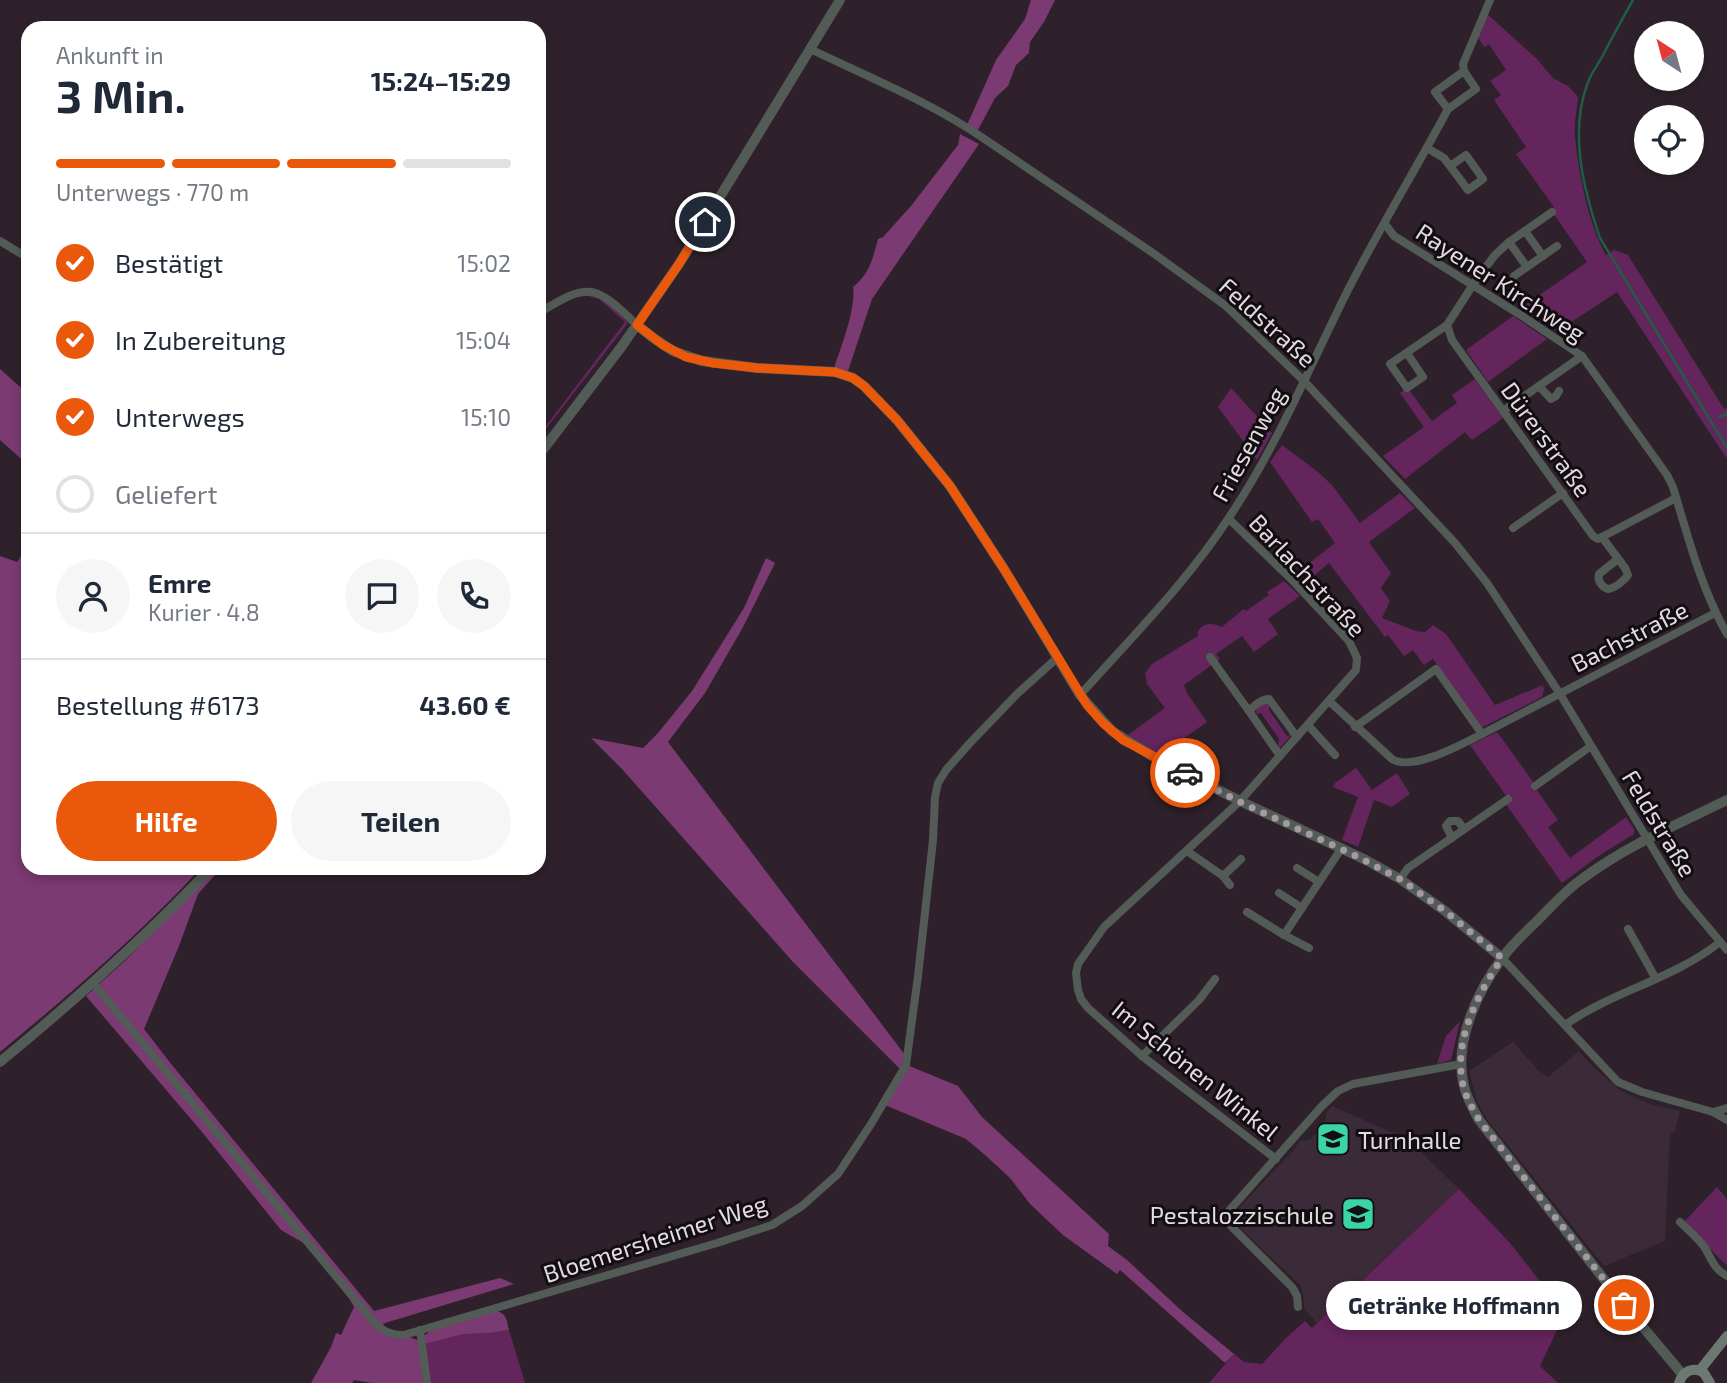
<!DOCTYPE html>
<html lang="de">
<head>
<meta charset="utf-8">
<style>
  :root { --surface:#fff; --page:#f6f6f7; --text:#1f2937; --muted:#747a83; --line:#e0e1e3; --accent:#ea580c }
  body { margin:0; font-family:"Exo 2",sans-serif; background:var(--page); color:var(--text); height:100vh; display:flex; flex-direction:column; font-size:26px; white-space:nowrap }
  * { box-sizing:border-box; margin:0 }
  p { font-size:23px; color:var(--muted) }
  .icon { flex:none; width:38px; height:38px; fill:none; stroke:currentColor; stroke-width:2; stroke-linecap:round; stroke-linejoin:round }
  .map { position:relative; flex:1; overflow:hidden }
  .drawer { position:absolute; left:21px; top:21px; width:525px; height:854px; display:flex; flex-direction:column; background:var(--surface); border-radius:21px; box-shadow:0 4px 10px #0003 }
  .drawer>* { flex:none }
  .needle { width:46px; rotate:324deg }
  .tools { position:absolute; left:1634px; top:21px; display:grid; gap:14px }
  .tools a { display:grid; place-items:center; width:70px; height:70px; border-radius:50%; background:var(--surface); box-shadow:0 4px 10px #0003; font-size:35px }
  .pin { position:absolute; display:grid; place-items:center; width:60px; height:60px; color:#fff; margin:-30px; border:4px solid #fff; border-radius:50%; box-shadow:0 2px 7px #0007 }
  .courier { position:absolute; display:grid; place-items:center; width:70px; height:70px; margin:-35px; border:5px solid #ea580c; border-radius:50%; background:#fff; color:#222; box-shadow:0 2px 9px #0007 }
  .bubble { position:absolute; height:49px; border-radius:24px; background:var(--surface); box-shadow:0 4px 10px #0003; font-size:23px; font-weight:700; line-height:49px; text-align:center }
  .headline em { font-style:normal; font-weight:700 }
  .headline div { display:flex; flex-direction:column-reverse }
  .headline { display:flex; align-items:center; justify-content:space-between; height:119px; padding:0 35px }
  h1 { font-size:46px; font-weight:700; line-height:52px }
  .bar { display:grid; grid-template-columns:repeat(4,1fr); gap:10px 7px; align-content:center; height:84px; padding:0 35px }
  .bar i { height:9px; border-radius:5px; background:var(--line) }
  .bar .current { background:var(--accent) }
  .bar p { grid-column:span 4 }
  .line { display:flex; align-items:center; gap:18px; padding:0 35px; border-top:2px solid var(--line) }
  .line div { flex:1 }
  .round { display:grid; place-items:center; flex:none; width:74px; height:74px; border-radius:37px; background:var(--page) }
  ol { padding:0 35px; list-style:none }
  li { display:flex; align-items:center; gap:21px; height:77px }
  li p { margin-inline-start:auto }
  li .icon { padding:7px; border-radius:50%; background:var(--accent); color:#fff; stroke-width:4 }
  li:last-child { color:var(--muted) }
  li i { width:38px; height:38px; border:4px solid var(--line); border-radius:50% }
  .action { display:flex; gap:14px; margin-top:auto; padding:14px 35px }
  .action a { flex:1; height:80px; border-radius:42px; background:var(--accent); color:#fff; font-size:28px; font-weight:700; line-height:80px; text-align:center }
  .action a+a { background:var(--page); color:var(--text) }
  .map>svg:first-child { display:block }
</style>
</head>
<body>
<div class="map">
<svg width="1727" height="1383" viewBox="0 0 1727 1383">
  <rect width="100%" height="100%" fill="#2e212b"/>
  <g fill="#3b2a38">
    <path d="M1513 1042 1538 1070 1548 1077 1579 1051 1589 1063 1621 1091 1650 1104 1680 1111 1675 1131 1670 1134 1665 1241 1604 1266 1486 1118 1477 1102 1469 1071Z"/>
    <path d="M1332 1106 1412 1141 1424 1155 1459 1189 1317 1323 1304 1308V1300L1301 1286 1240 1228 1233 1220V1214L1292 1152 1300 1141 1310 1140 1325 1123 1326 1113Z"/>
  </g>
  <g fill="#64255c">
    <path d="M1487 14 1537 59 1553 78 1568 86 1578 97C1577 109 1574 123 1575 135 1578 171 1588 223 1606 255L1614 250 1628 255 1724 409 1727 408V459L1617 292 1558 331 1521 308 1587 262 1551 210 1554 207 1516 154 1526 147 1494 100 1501 95 1490 81 1506 70 1489 44 1484 47 1477 36Z"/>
    <path d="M587 294 607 302 628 323 539 438V435L625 322 599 299 585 295 565 299Z"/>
    <path d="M1513 316 1547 339 1488 382 1466 350Z"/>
    <path d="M1475 379 1503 418 1472 440 1465 432 1405 479 1383 456 1424 427 1400 393 1405 389 1409 390 1432 421 1457 403 1452 395Z"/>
    <path d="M1231 388 1272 433 1257 460 1218 407Z"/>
    <path d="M1282 445 1318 472 1332 485 1360 523 1400 493 1415 508 1369 542 1391 573 1381 588 1390 601 1382 618 1416 631 1425 632 1433 625 1446 634 1495 705 1543 685 1544 690 1542 697 1481 728 1433 659 1424 665 1413 650 1404 656 1388 635 1385 637 1329 563 1304 584 1294 575 1335 543 1318 519 1312 522 1270 462Z"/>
    <path d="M1284 581 1300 596 1268 619 1278 634 1254 652 1242 636 1216 654 1220 659 1184 685 1187 693 1207 722 1160 755 1128 735 1165 708 1147 684 1145 673 1152 664 1198 636V631C1205 622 1213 623 1222 627L1241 611 1244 609 1246 611 1269 595 1267 592Z"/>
    <path d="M1263 703H1269V710L1287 736H1289V732L1292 734 1279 749 1278 746 1279 739 1261 713H1259L1257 716 1256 709Z"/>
    <path d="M1497 732 1534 783 1536 789 1558 820 1548 827 1570 858 1626 817 1634 829V834L1600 855 1562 883 1505 803 1509 800 1470 745Z"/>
    <path d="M1356 768 1372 790 1397 773 1410 794 1392 807 1374 800 1358 847 1342 840 1358 797 1333 787 1335 783Z"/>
    <path d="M1460 1021 1451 1060 1437 1064 1446 1036Z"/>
    <path d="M1717 1187 1727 1199V1266L1684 1222Z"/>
    <path d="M1459 1189 1510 1243 1565 1313 1540 1366 1558 1383H1209L1234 1354 1244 1362 1262 1364 1286 1338 1305 1321 1312 1328Z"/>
    <path d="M509 1330 525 1383H429L424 1344 464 1334 491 1333Z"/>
  </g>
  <g fill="#7b3a71">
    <path d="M1031 0H1055L1044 22 1030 42 1029 53 1016 65 1008 86 995 98 978 130 967 125 996 60 1025 19Z"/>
    <path d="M960 134 979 144 872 299 848 371 834 368C841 347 856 309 853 287 869 275 873 258 878 239L883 237 911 206 958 145Z"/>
    <path d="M0 369 28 394V477V465L0 440Z"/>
    <path d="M28 547V868H201C139 935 70 994 0 1052V556L17 562Z"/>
    <path d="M766 558 775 563 742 629 705 693 668 742 905 1055 900 1069 793 962 622 769 591 738 643 748 658 733 692 691 744 608Z"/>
    <path d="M216 868H221L198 894 179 946 144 1029 172 1065 374 1311 500 1278 514 1284 385 1323 381 1326 417 1340 419 1344 423 1383H372L354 1380 352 1383H311L331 1347 336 1333 341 1335 354 1307 344 1289 307 1245 281 1230 202 1132 86 996 126 960Z"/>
    <path d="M907 1065 958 1086 982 1117 1109 1234 1108 1246 1127 1260 1183 1312 1234 1354 1225 1363 1120 1270 1117 1274 1063 1235 1030 1204 1010 1178 985 1155 966 1139 885 1105Z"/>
    <path d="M493 1310C507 1313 506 1318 509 1330L491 1333 464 1334 424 1344V1336L435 1327Z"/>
  </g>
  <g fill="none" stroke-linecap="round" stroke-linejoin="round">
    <g stroke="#215c48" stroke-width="2.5">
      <path d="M1633 0C1622 19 1612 38 1602 57 1597 66 1590 75 1587 85 1569 134 1584 191 1600 238L1727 448"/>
      <path d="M1719 417 1727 414"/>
    </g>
    <g stroke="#535b57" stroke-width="8">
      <path d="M810 49C867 76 932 103 983 138L1153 253 1226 306 1304 381 1399 483 1455 543 1487 583 1560 694 1681 895 1727 950"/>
      <path d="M1464 71 1463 64 1490 0"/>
      <path d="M1427 148 1444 158 1450 166 1466 155 1483 179 1468 190 1450 166"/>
      <path d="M1552 212 1509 242 1495 255 1478 277 1447 325 1452 340 1593 536 1598 539 1602 537 1676 498"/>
      <path d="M1385 224 1394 236 1519 314 1582 356 1667 475 1673 487C1688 537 1701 588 1727 634"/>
      <path d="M1525 231 1543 256"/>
      <path d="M0 241 28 258"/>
      <path d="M1509 242 1527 267 1514 276"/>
      <path d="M1527 267 1557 246"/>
      <path d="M539 313C590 281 595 285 637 325"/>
      <path d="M1407 353 1423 377 1407 388 1390 364 1447 325"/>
      <path d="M1539 386 1551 399 1556 396 1559 391"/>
      <path d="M1503 411 1582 356"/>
      <path d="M1229 519 1293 581 1349 641 1357 658 1356 670 1240 801 1104 927 1078 964 1076 973 1078 990 1081 999 1088 1008 1142 1056 1276 1159"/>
      <path d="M1513 528 1563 493"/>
      <path d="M1602 537 1625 568 1628 575C1624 581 1615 588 1608 589 1602 587 1597 581 1599 574L1618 559"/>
      <path d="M1210 657 1249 711"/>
      <path d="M1080 695C1132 637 1188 581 1230 516 1275 449 1307 373 1343 300 1375 235 1414 173 1448 109L1476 89 1464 71 1435 92 1448 109"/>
      <path d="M1329 701 1392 759C1412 772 1462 744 1482 734L1715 613"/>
      <path d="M1308 725 1335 755"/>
      <path d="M1355 727 1436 669 1482 734"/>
      <path d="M1280 756 1249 711C1255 705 1260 700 1269 699L1297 737"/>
      <path d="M1535 786 1591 746"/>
      <path d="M1452 838 1446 826 1450 821H1458L1464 829"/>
      <path d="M1187 851 1223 876 1230 885"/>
      <path d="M1297 868 1319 882"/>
      <path d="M1223 876 1241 859"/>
      <path d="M1400 879 1408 868 1508 799"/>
      <path d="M1279 893 1302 908"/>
      <path d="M1247 912 1284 935 1341 849"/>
      <path d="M1628 929 1656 979"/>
      <path d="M1284 935 1309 948"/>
      <path d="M1502 958 1618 1082 1642 1092 1713 1112 1727 1120"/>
      <path d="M93 983 358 1303C372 1319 380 1336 404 1335L717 1243 772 1225 802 1206 838 1174 871 1124 906 1065 918 976 933 840 935 797 938 783 946 770 969 744 1017 694 1057 658"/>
      <path d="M1565 1025C1613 991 1674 979 1720 942"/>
      <path d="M1142 1056 1199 1000 1215 979"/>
      <path d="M1713 1112 1727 1108"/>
      <path d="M1680 1222C1688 1230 1699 1239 1705 1248 1712 1260 1714 1269 1727 1276"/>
      <path d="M1298 1307 1297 1296 1292 1287 1231 1226 1227 1220V1213L1322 1106 1338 1091 1353 1084 1461 1064"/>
      <path d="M420 1330 427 1383"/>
    </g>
    <g stroke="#535b57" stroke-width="10">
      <path d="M637 325 652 337 673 351 702 361 757 368 835 372 853 378 864 386 897 420 950 486 1004 569 1080 695 1112 731 1157 759 1240 801 1366 860 1400 879 1445 911 1502 958"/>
      <path d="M539 455 622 346 679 264 840 0"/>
      <path d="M0 1062C74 1001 145 938 211 868"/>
      <path d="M1683 1375 1621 1301 1479 1120C1473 1109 1467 1099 1464 1086 1453 1044 1477 991 1503 957 1513 943 1527 931 1539 919 1553 905 1566 890 1582 879 1626 846 1678 824 1727 800"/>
    </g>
    <g stroke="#6c7973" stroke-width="10">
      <path d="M1700 1370 1727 1336"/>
      <path d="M1679 1383C1683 1371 1693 1366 1704 1373L1710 1383"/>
    </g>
  </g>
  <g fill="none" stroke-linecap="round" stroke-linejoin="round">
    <path stroke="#a49aa1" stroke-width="7" stroke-dasharray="0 12.6" d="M1185 773 1240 802 1354 855 1400 879 1445 911 1502 958C1478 994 1453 1040 1463 1085 1466 1098 1473 1109 1479 1120L1624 1305"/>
    <path stroke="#ea580c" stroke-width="9" d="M705 222 679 264 637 325 663 345 686 357 713 363 757 368 835 372 853 378 864 386 897 420 950 486 1004 569 1087 705 1103 723 1123 740 1185 773"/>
  </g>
  <defs>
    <symbol id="school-square" viewBox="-11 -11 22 22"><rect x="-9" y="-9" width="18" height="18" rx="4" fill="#3ad4a5" stroke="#120d11"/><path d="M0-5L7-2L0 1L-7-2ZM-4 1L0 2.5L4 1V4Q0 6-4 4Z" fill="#111"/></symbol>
  </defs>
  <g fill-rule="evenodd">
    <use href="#school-square" x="1314" y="1120" width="38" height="38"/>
    <use href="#school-square" x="1339" y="1195" width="38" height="38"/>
  </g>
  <g text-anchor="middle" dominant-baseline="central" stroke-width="6" stroke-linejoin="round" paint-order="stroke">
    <g font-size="24" fill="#e3dbe1" stroke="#120d11">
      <text transform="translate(1501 282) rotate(33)">Rayener Kirchweg</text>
      <text transform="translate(1268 322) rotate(42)">Feldstraße</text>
      <text transform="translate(1547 439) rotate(54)">Dürerstraße</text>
      <text transform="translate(1248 444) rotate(-61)">Friesenweg</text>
      <text transform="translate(1308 575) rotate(47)">Barlachstraße</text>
      <text transform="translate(1629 636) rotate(-27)">Bachstraße</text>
      <text transform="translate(1660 823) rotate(59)">Feldstraße</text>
      <text transform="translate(1196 1070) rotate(39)">Im Schönen Winkel</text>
      <text transform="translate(655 1238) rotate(-18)">Bloemersheimer Weg</text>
    </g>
    <g font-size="24" fill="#e3dbe1" stroke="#120d11" text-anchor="start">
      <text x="1358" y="1139">Turnhalle</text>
      <text x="1334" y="1214" text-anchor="end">Pestalozzischule</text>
    </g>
  </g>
</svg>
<div class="tools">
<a><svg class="needle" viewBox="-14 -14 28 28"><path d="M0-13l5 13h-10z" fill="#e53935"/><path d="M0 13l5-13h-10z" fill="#747a83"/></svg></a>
<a><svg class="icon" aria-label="locate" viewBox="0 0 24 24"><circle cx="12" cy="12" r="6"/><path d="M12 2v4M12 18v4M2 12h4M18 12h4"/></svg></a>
</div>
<div class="pin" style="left:1624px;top:1305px;background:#ea580c"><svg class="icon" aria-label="bag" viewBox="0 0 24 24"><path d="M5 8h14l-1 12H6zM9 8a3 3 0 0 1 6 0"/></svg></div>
<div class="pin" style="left:705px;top:222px;background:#1f2937"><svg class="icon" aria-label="home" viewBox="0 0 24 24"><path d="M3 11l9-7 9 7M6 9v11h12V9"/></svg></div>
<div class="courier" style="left:1185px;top:773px"><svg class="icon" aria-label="car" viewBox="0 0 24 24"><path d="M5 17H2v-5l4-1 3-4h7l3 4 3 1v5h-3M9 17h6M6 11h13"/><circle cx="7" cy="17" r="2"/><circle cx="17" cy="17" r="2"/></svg></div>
<div class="bubble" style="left:1326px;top:1281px;width:256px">Getränke Hoffmann</div>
<section class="drawer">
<div class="headline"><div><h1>3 Min.</h1><p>Ankunft in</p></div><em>15:24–15:29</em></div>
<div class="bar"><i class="current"></i><i class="current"></i><i class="current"></i><i></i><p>Unterwegs · 770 m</p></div>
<ol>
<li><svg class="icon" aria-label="check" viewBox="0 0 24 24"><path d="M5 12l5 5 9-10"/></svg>Bestätigt<p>15:02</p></li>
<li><svg class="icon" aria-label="check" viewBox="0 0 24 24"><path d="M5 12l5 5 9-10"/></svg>In Zubereitung<p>15:04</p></li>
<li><svg class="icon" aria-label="check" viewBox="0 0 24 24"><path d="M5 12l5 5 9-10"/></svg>Unterwegs<p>15:10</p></li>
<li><i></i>Geliefert</li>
</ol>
<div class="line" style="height:126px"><a class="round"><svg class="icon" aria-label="person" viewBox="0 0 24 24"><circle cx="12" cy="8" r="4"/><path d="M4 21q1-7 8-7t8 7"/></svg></a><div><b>Emre</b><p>Kurier · 4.8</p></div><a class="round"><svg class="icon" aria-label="chat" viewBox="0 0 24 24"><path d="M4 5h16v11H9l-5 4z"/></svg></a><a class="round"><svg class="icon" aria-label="phone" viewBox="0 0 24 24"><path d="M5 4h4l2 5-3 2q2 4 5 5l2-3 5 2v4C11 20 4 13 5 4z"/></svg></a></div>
<div class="line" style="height:91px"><div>Bestellung #6173</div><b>43.60 €</b></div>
<div class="action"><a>Hilfe</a><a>Teilen</a></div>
</section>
</div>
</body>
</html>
